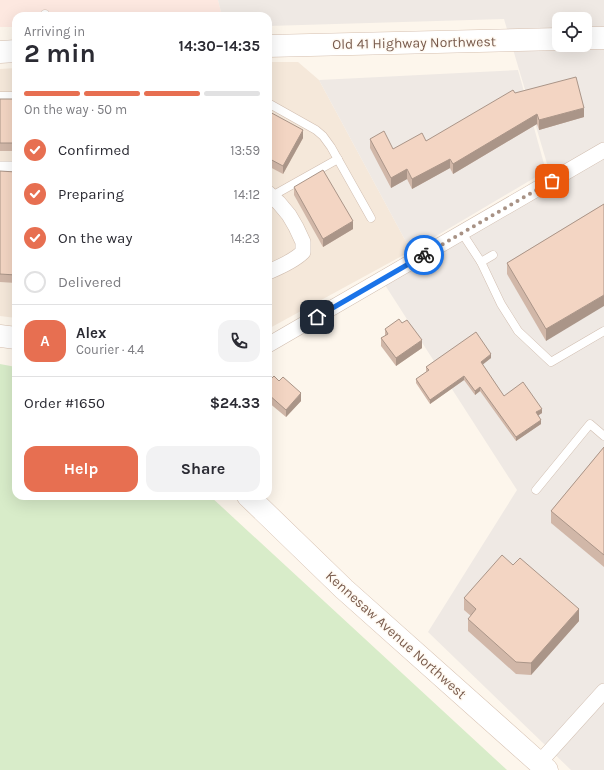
<!DOCTYPE html>
<html lang="en">
<head>
<meta charset="utf-8">
<style>
  :root { --surface:#fff; --page:#f2f2f3; --text:#2b2b33; --muted:#7c7c81; --line:#e1e1e2; --accent:#e76f51 }
  body { margin:0; font-family:Karla,sans-serif; background:var(--page); color:var(--text); height:100vh; display:flex; flex-direction:column; font-size:15px; white-space:nowrap }
  * { box-sizing:border-box; margin:0 }
  p { font-size:13px; color:var(--muted) }
  .icon { flex:none; width:22px; height:22px; fill:none; stroke:currentColor; stroke-width:2; stroke-linecap:round; stroke-linejoin:round }
  .map { position:relative; flex:1; overflow:hidden }
  .details { position:absolute; left:12px; top:12px; width:260px; height:488px; display:flex; flex-direction:column; background:var(--surface); border-radius:12px; box-shadow:0 4px 16px #0002 }
  .details>* { flex:none }
  .fabs { position:absolute; left:552px; top:12px; display:grid; gap:8px }
  .fabs a { display:grid; place-items:center; width:40px; height:40px; border-radius:8px; background:var(--surface); box-shadow:0 4px 16px #0002; font-size:20px }
  .pin { position:absolute; display:grid; place-items:center; width:34px; height:34px; color:#fff; margin:-17px; border-radius:8px; box-shadow:0 2px 6px #0006 }
  .courier { position:absolute; display:grid; place-items:center; width:40px; height:40px; margin:-20px; border:3px solid #1a73e8; border-radius:50%; background:#fff; color:#222; box-shadow:0 1px 5px #0007 }
  .head em { font-style:normal; font-weight:700 }
  .head div { display:flex; flex-direction:column-reverse }
  .head { display:flex; align-items:center; justify-content:space-between; height:68px; padding:0 12px }
  h1 { font-size:26px; font-weight:700; line-height:30px }
  .bar { display:grid; grid-template-columns:repeat(4,1fr); gap:6px 4px; align-content:center; height:48px; padding:0 12px }
  .bar i { height:5px; border-radius:3px; background:var(--line) }
  .bar .active { background:var(--accent) }
  .bar p { grid-column:span 4 }
  .line { display:flex; align-items:center; gap:10px; padding:0 12px; border-top:1px solid var(--line) }
  .line div { flex:1 }
  .round { display:grid; place-items:center; flex:none; width:42px; height:42px; border-radius:12px; background:var(--page) }
  ol { padding:0 12px; list-style:none }
  li { display:flex; align-items:center; gap:12px; height:44px }
  li p { margin-inline-start:auto }
  li .icon { padding:4px; border-radius:50%; background:var(--accent); color:#fff; stroke-width:4 }
  li:last-child { color:var(--muted) }
  li i { width:22px; height:22px; border:2px solid var(--line); border-radius:50% }
  .action { display:flex; gap:8px; margin-top:auto; padding:8px 12px }
  .action a { flex:1; height:46px; border-radius:12px; background:var(--accent); color:#fff; font-size:16px; font-weight:700; line-height:46px; text-align:center }
  .action a+a { background:var(--page); color:var(--text) }
  .map>svg:first-child { display:block }
</style>
</head>
<body>
<div class="map">
<svg width="604" height="770" viewBox="0 0 604 770">
  <rect width="100%" height="100%" fill="#fdf6ec"/>
  <g fill="#f5e8da">
    <path d="M268 62H298L319 80 411 251 268 329Z"/>
    <path d="M16 68V318L0 316V69Z"/>
  </g>
  <path fill="#fde8e0" d="M0 0H218L222 16H16V27H0Z"/>
  <g fill="#efe9e4" fill-rule="evenodd">
    <path d="M218 0H604V770H571L428 632 517 490 385 285 554 187 504 19 268 26V16H222ZM559 19H585V45H559Z"/>
    <path d="M518 70 546 171 411 251 319 80Z"/>
  </g>
  <path fill="#d8ecc9" d="M0 364 16 367V496H210L507 770H0Z"/>
  <g fill="none" stroke-linecap="round" stroke-linejoin="round">
    <defs>
      <g id="lane">
        <path d="M45 16V14"/>
        <path d="M0 96H16"/>
        <path d="M268 103 316 130 323 136 331 147 371 218"/>
        <path d="M272 196 338 159"/>
        <path d="M462 233 481 262 501 304 518 331 551 362 604 331"/>
        <path d="M481 262 493 255"/>
        <path d="M536 490 590 424 604 436"/>
      </g>
      <g id="street">
        <path d="M0 169H16"/>
        <path d="M268 193 279 203 289 215 296 227 303 242V252C294 261 280 267 268 272"/>
        <path d="M268 345 604 150"/>
        <path d="M539 763 604 691"/>
      </g>
      <g id="secondary">
        <path d="M585 38H604"/>
        <path d="M268 46 559 39"/>
        <path d="M0 52 16 51"/>
        <path d="M0 336 16 338"/>
        <path d="M248 496 344 589 547 770"/>
      </g>
    </defs>
    <use href="#lane" stroke="#d1beb0" stroke-width="9"/>
    <use href="#street" stroke="#d1beb0" stroke-width="16"/>
    <use href="#secondary" stroke="#d6c0b0" stroke-width="23"/>
    <use href="#lane" stroke="#fff" stroke-width="8"/>
    <use href="#street" stroke="#fff" stroke-width="15"/>
    <use href="#secondary" stroke="#fff" stroke-width="22"/>
  </g>
  <g fill="#d1b7a8">
    <path d="M515 93 584 117 539 130 537 124 453 174 450 168 412 189 407 179 391 188 370 148V139L393 149 426 141Z"/>
    <rect x="0" y="99" width="16" height="52"/>
    <path d="M268 111 303 138 283 174 268 166Z"/>
    <path d="M0 171 16 172V283L0 282Z"/>
    <path d="M294 187 353 229 323 247 294 195Z"/>
    <path d="M604 204 546 341 507 274V263Z"/>
    <path d="M385 329 422 348 396 366 381 346V338L385 336Z"/>
    <path d="M491 358 482 364 504 396 542 413 538 415 541 424 516 441 480 391 475 395 464 380 430 404 416 383V379L427 372 426 371V367Z"/>
    <path d="M268 382 301 401 286 417 268 402Z"/>
    <path d="M604 447V567L551 523V511Z"/>
    <path d="M464 598 579 621 531 675 516 674 468 631V619L471 616 464 610Z"/>
  </g>
  <g fill="#aa9588">
    <path d="M584 108V117L539 130V120Z"/>
    <path d="M537 114V124L453 174V164Z"/>
    <path d="M303 130V138L283 174V166Z"/>
    <path d="M450 159V168L412 189V179Z"/>
    <path d="M407 169V179L391 188V178Z"/>
    <path d="M353 221V229L323 247V239Z"/>
    <path d="M604 295V306L546 341V329Z"/>
    <path d="M422 340V348L396 366V358Z"/>
    <path d="M491 354V358L481 366V362Z"/>
    <path d="M464 376V380L430 404V400Z"/>
    <path d="M480 387V391L475 395V391Z"/>
    <path d="M301 393V401L286 417V410Z"/>
    <path d="M542 409V413L536 417V412Z"/>
    <path d="M541 420V424L516 441V437Z"/>
    <path d="M579 609V621L531 675V663Z"/>
  </g>
  <g fill="#f3d5c3" stroke="#aa9588">
    <path d="M576 77 584 108 539 120 537 114 453 164 450 159 412 179 407 169 391 178 370 139 384 131 393 149 422 133 426 141 513 90 515 93Z"/>
    <rect x="0" y="99" width="16" height="44"/>
    <path d="M268 111 303 130 283 166 268 158Z"/>
    <path d="M323 170 353 221 323 239 294 187Z"/>
    <path d="M0 171 16 172V275L0 274Z"/>
    <path d="M604 204V295L546 329 507 263Z"/>
    <path d="M399 319 402 323 407 320 422 340 396 358 381 338 388 334 385 329Z"/>
    <path d="M476 332 491 354 481 362 504 396 523 382 542 409 536 412 541 420 516 437 480 387 475 391 464 376 430 400 416 379 429 370 426 367Z"/>
    <path d="M274 376 279 381 283 377 301 393 286 410 268 394V392L269 390 268 389V382Z"/>
    <path d="M604 447V555L551 511Z"/>
    <path d="M502 555 513 565 520 558 579 609 531 663 516 662 468 619 476 609 464 598Z"/>
  </g>
  <g fill="none" stroke-linecap="round" stroke-linejoin="round">
    <path stroke="#a89285" stroke-width="4" stroke-dasharray="0 7.2" d="M424 255 552 181"/>
    <path stroke="#1a73e8" stroke-width="5" d="M317 317 424 255"/>
  </g>
  <g text-anchor="middle" dominant-baseline="central" stroke-width="3" stroke-linejoin="round" paint-order="stroke">
    <g font-size="14" fill="#7a5c4d" stroke="#fffaf3">
      <text transform="translate(414 43) rotate(-1)">Old 41 Highway Northwest</text>
      <text transform="translate(396 635) rotate(42)">Kennesaw Avenue Northwest</text>
    </g>
  </g>
</svg>
<div class="fabs">
<a><svg class="icon" aria-label="locate" viewBox="0 0 24 24"><circle cx="12" cy="12" r="6"/><path d="M12 2v4M12 18v4M2 12h4M18 12h4"/></svg></a>
</div>
<div class="pin" style="left:552px;top:181px;background:#ea580c"><svg class="icon" aria-label="bag" viewBox="0 0 24 24"><path d="M5 8h14l-1 12H6zM9 8a3 3 0 0 1 6 0"/></svg></div>
<div class="pin" style="left:317px;top:317px;background:#1f2937"><svg class="icon" aria-label="home" viewBox="0 0 24 24"><path d="M3 11l9-7 9 7M6 9v11h12V9"/></svg></div>
<div class="courier" style="left:424px;top:255px"><svg class="icon" aria-label="bike" viewBox="0 0 24 24"><circle cx="6" cy="16" r="4"/><circle cx="18" cy="16" r="4"/><path d="M6 16l4-8h5l3 8M10 8l3 8H6M13 5h3"/></svg></div>
<section class="details">
<div class="head"><div><h1>2 min</h1><p>Arriving in</p></div><em>14:30–14:35</em></div>
<div class="bar"><i class="active"></i><i class="active"></i><i class="active"></i><i></i><p>On the way · 50 m</p></div>
<ol>
<li><svg class="icon" aria-label="check" viewBox="0 0 24 24"><path d="M5 12l5 5 9-10"/></svg>Confirmed<p>13:59</p></li>
<li><svg class="icon" aria-label="check" viewBox="0 0 24 24"><path d="M5 12l5 5 9-10"/></svg>Preparing<p>14:12</p></li>
<li><svg class="icon" aria-label="check" viewBox="0 0 24 24"><path d="M5 12l5 5 9-10"/></svg>On the way<p>14:23</p></li>
<li><i></i>Delivered</li>
</ol>
<div class="line" style="height:72px"><b class="round" style="background:var(--accent);color:#fff">A</b><div><b>Alex</b><p>Courier · 4.4</p></div><a class="round"><svg class="icon" aria-label="phone" viewBox="0 0 24 24"><path d="M5 4h4l2 5-3 2q2 4 5 5l2-3 5 2v4C11 20 4 13 5 4z"/></svg></a></div>
<div class="line" style="height:52px"><div>Order #1650</div><b>$24.33</b></div>
<div class="action"><a>Help</a><a>Share</a></div>
</section>
</div>
</body>
</html>
